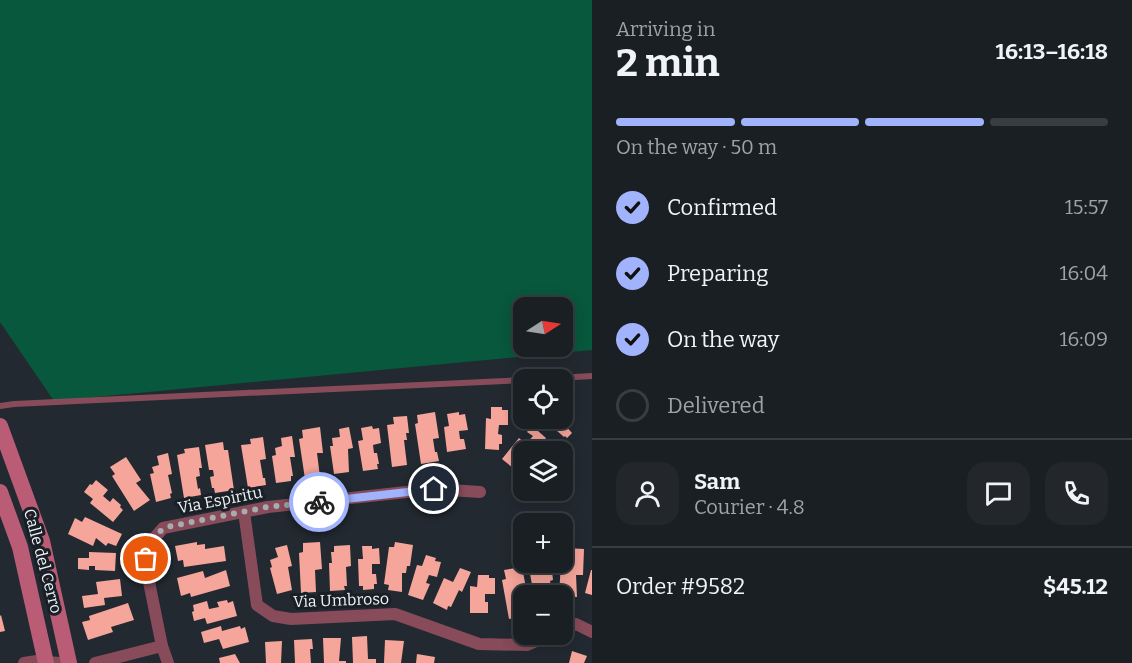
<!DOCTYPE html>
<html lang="en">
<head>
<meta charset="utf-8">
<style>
  :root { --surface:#1a1f24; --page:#23272c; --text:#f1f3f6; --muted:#9fa2a6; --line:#383d41; --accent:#a1b3fd }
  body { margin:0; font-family:Bitter,serif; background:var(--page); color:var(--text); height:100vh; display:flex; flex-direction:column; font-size:22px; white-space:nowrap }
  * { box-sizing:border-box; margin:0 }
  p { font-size:20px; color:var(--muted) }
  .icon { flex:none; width:33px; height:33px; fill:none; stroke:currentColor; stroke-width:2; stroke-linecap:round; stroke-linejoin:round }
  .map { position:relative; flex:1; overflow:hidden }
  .details { display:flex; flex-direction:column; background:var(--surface); width:540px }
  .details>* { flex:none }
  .needle { width:39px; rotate:78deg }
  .tools { position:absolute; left:513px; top:297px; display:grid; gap:12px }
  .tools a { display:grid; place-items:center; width:60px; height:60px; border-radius:12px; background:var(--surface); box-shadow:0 3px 15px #0003,0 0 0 2px var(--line); font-size:30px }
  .pin { position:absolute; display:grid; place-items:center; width:51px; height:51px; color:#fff; margin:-26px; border:3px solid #fff; border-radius:50%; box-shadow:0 2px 6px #0007 }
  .courier { position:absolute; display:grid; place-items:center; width:60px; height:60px; margin:-30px; border:4px solid #a1b3fd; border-radius:50%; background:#fff; color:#222; box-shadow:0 2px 8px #0007 }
  .head em { font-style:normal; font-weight:700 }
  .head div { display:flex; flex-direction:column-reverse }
  .head { display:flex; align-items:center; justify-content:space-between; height:102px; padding:0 24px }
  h1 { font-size:39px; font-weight:700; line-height:45px }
  .bar { display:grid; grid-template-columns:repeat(4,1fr); gap:9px 6px; align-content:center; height:72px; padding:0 24px }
  .bar i { height:8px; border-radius:4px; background:var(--line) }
  .bar .selected { background:var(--accent) }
  .bar p { grid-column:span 4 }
  .line { display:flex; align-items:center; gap:15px; padding:0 24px; border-top:2px solid var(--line) }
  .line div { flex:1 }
  .round { display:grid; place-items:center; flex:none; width:63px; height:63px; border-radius:18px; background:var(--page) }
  ol { padding:0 24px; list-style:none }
  li { display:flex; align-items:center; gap:18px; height:66px }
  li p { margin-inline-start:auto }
  li .icon { padding:6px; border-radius:50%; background:var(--accent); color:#111; stroke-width:4 }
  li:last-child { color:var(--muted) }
  li i { width:33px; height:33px; border:3px solid var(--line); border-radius:50% }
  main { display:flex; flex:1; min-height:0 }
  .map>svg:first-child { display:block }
</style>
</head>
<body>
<main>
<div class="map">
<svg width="592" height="663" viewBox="0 0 592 663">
  <rect width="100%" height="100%" fill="#222930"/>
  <path fill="#08583d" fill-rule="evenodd" d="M0 0H592V350L54 401 0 322ZM524 308H562V346H524Z"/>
  <g fill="#f6a59b">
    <path d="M491 407H502V410H508V425H499L498 434 502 435V444H499V450L485 449 486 418 491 419Z"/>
    <path d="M435 412 439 438 433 439 435 452H437L439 461 421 464 415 424 418 423 417 415Z"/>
    <path d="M459 412V415L465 414 468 430 459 431 460 439H464L466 449 447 452 444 427 449 426 447 414Z"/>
    <path d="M407 416 409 433H406L407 440H404L407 465 392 467 387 425 394 424 393 417Z"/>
    <path d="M535 422 541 427 538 431 546 438 536 452H524V459L518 465 517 464 513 468 502 459 519 438 526 444 533 436 527 432Z"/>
    <path d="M563 423 572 433 567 438 565 436 564 437 556 430Z"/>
    <path d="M372 426 373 429 379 428 381 443 373 445 374 453H377L379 464H377L378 469 363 471 358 441 363 440 361 428Z"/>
    <path d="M320 427 323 453H317L320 477 305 479 299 439 303 438 302 430Z"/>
    <path d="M349 427 353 448 348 449 349 472 334 474 330 446H333L332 438 340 437 339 429Z"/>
    <path d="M292 436 295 457H290L293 476H291V481L276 483 272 456 276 455 275 448 282 446 281 438Z"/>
    <path d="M263 437 266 459 260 460 263 478H265L266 485 248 488 241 445 251 444 250 439Z"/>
    <path d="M223 442 224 450H228L234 490 215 493 214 488H212L210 477 214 476 213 470H209L205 445Z"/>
    <path d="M199 447 202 468H199L200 476 196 477 198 489 200 488 201 495 184 498 177 455 185 453 184 449Z"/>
    <path d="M168 453 172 474 168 475 172 493 170 494 171 498 156 502 150 474 154 473 152 467 159 465 157 456Z"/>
    <path d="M126 457 141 480 136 483 150 500 134 511 112 476 115 474 110 467Z"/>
    <path d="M562 466 568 482 562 483Z"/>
    <path d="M524 472V490L520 491 515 475Z"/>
    <path d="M96 480 108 490 103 496 110 502 113 498 121 505 120 507 123 510 113 522 90 503 93 499 84 492 90 484 92 485Z"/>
    <path d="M85 517 122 534 116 546 108 543 106 546 96 538 93 546 68 534 75 518 82 522Z"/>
    <path d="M197 542V545L205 544V549L224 546 226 561 184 567 183 560 178 561 175 546Z"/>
    <path d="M320 542 322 569 315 570 316 592 301 593 299 553 303 552V543Z"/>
    <path d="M395 542 413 545 410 566H407L406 573H402V592L388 590 389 585 384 584 389 547H394Z"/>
    <path d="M287 545 292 566 288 567 292 590 277 594 270 568 272 567 270 560 278 557 275 548Z"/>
    <path d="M350 545 351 566 346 567 347 586H344L345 590 330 591 329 563H332L331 552H334V546Z"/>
    <path d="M362 546H372V549L379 548 380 564H372V574H376L377 584H374V589L363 590V586H359L358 559H363Z"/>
    <path d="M566 548 584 549 583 575H576L577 597 559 596 561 562 562 556H566Z"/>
    <path d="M89 552 116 553 115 571 95 570V566H89V570L78 569V558H89Z"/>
    <path d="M426 555 436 558 435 561 441 562 437 577 429 575 426 583 430 584 423 600 408 595 417 565 422 566Z"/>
    <path d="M536 562H551L553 580 550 581 553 596H534L529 568 537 567Z"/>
    <path d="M522 567 527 593 520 595 524 616 509 619 502 580 506 579 504 570Z"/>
    <path d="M460 568 471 572 462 592 459 590 451 607 448 606 447 610 433 603 444 578 453 582Z"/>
    <path d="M226 570 230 586 191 597 190 593 181 596 177 578 203 571 205 578Z"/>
    <path d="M591 570H592V595L585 593Z"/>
    <path d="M478 575H489V578H495V594H485V602H488V613H470V586L477 587Z"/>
    <path d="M120 579 122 596 104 598 105 605 84 608 82 596 98 594 96 582Z"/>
    <path d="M227 600 228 603 233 601 237 616 207 624 205 618 194 621 192 612 194 611 193 605 207 601 209 609 219 607 217 602Z"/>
    <path d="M128 603 134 620 111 627 113 632 88 640 82 622 90 620 89 616Z"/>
    <path d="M1 615 5 631 0 632V616Z"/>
    <path d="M221 626 222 631 240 626 241 629 245 627 249 642 223 649 219 639 204 643 201 632Z"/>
    <path d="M367 636 368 659H376V663H353L352 637Z"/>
    <path d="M323 638H341L339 661H346V663H324Z"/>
    <path d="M312 639 313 649H310L311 663H295L294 640Z"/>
    <path d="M385 640 404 641 401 663H384Z"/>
    <path d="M282 641 281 663H266L265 642Z"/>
    <path d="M572 651 587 656 584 663H569Z"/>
    <path d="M235 654 240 663H220L219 658Z"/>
    <path d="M417 654 435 657 434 663H416Z"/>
  </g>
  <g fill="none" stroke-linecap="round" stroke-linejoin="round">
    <g stroke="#874b5a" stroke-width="6">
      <path d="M524 380 592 376"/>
      <path d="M0 406 14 404 524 380"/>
    </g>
    <g stroke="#874b5a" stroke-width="12">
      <path d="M244 512 257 605 273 616 291 619 395 614 479 644 527 645 552 634"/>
      <path d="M562 630 576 624 592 632"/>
      <path d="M24 663 37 661 59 663"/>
      <path d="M95 663 162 646"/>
      <path d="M168 663 162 646 147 572 146 559 151 542 163 528 268 507 434 489 480 492"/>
    </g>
    <g stroke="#bb5c76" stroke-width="16">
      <path d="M0 426 42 541 69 663"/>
      <path d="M0 492 20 547 46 663"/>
    </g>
  </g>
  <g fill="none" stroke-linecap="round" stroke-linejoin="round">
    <path stroke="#a7acb1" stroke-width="6" stroke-dasharray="0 10.8" d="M146 559C149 545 154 533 167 527L267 507 319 502"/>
    <path stroke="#a1b3fd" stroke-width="8" d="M319 502 434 489"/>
  </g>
  <g text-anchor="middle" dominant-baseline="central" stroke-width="6" stroke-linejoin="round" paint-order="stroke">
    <g font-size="16" fill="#eef3f7" stroke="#191f26">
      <text transform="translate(220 500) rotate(-11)">Via Espiritu</text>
      <text transform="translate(43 561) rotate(75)">Calle del Cerro</text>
      <text transform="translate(341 600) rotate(-2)">Via Umbroso</text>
    </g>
  </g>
</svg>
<div class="tools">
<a><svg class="needle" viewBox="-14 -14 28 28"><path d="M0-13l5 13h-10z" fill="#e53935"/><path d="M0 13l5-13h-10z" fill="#9fa2a6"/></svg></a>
<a><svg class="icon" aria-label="locate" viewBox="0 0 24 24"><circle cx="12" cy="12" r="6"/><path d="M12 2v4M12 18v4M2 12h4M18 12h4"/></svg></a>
<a><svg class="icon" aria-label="layers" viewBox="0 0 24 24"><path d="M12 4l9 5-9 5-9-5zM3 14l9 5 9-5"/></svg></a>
<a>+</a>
<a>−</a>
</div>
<div class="pin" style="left:146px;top:559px;background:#ea580c"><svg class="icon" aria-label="bag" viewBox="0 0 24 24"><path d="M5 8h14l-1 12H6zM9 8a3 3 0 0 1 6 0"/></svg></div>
<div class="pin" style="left:434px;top:489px;background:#1f2937"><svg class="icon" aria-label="home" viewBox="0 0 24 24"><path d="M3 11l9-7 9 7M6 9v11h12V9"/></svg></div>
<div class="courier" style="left:319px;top:502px"><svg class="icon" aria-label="bike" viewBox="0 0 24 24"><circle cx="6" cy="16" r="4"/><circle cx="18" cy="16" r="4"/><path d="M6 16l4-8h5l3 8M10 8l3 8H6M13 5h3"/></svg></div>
</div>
<section class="details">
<div class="head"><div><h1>2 min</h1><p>Arriving in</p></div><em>16:13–16:18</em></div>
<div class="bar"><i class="selected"></i><i class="selected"></i><i class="selected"></i><i></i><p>On the way · 50 m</p></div>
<ol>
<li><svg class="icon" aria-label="check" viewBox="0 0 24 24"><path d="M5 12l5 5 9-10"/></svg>Confirmed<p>15:57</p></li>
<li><svg class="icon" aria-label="check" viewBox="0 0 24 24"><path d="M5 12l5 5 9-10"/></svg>Preparing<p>16:04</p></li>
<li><svg class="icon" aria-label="check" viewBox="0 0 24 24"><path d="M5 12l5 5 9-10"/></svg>On the way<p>16:09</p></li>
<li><i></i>Delivered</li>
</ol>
<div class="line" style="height:108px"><a class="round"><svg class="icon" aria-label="person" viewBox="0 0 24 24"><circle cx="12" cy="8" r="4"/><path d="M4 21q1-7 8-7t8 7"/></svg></a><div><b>Sam</b><p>Courier · 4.8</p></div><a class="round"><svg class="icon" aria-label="chat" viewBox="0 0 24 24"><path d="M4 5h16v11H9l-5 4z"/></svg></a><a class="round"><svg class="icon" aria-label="phone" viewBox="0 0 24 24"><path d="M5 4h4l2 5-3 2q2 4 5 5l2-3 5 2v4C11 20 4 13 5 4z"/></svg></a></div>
<div class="line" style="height:78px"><div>Order #9582</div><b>$45.12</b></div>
</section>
</main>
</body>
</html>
